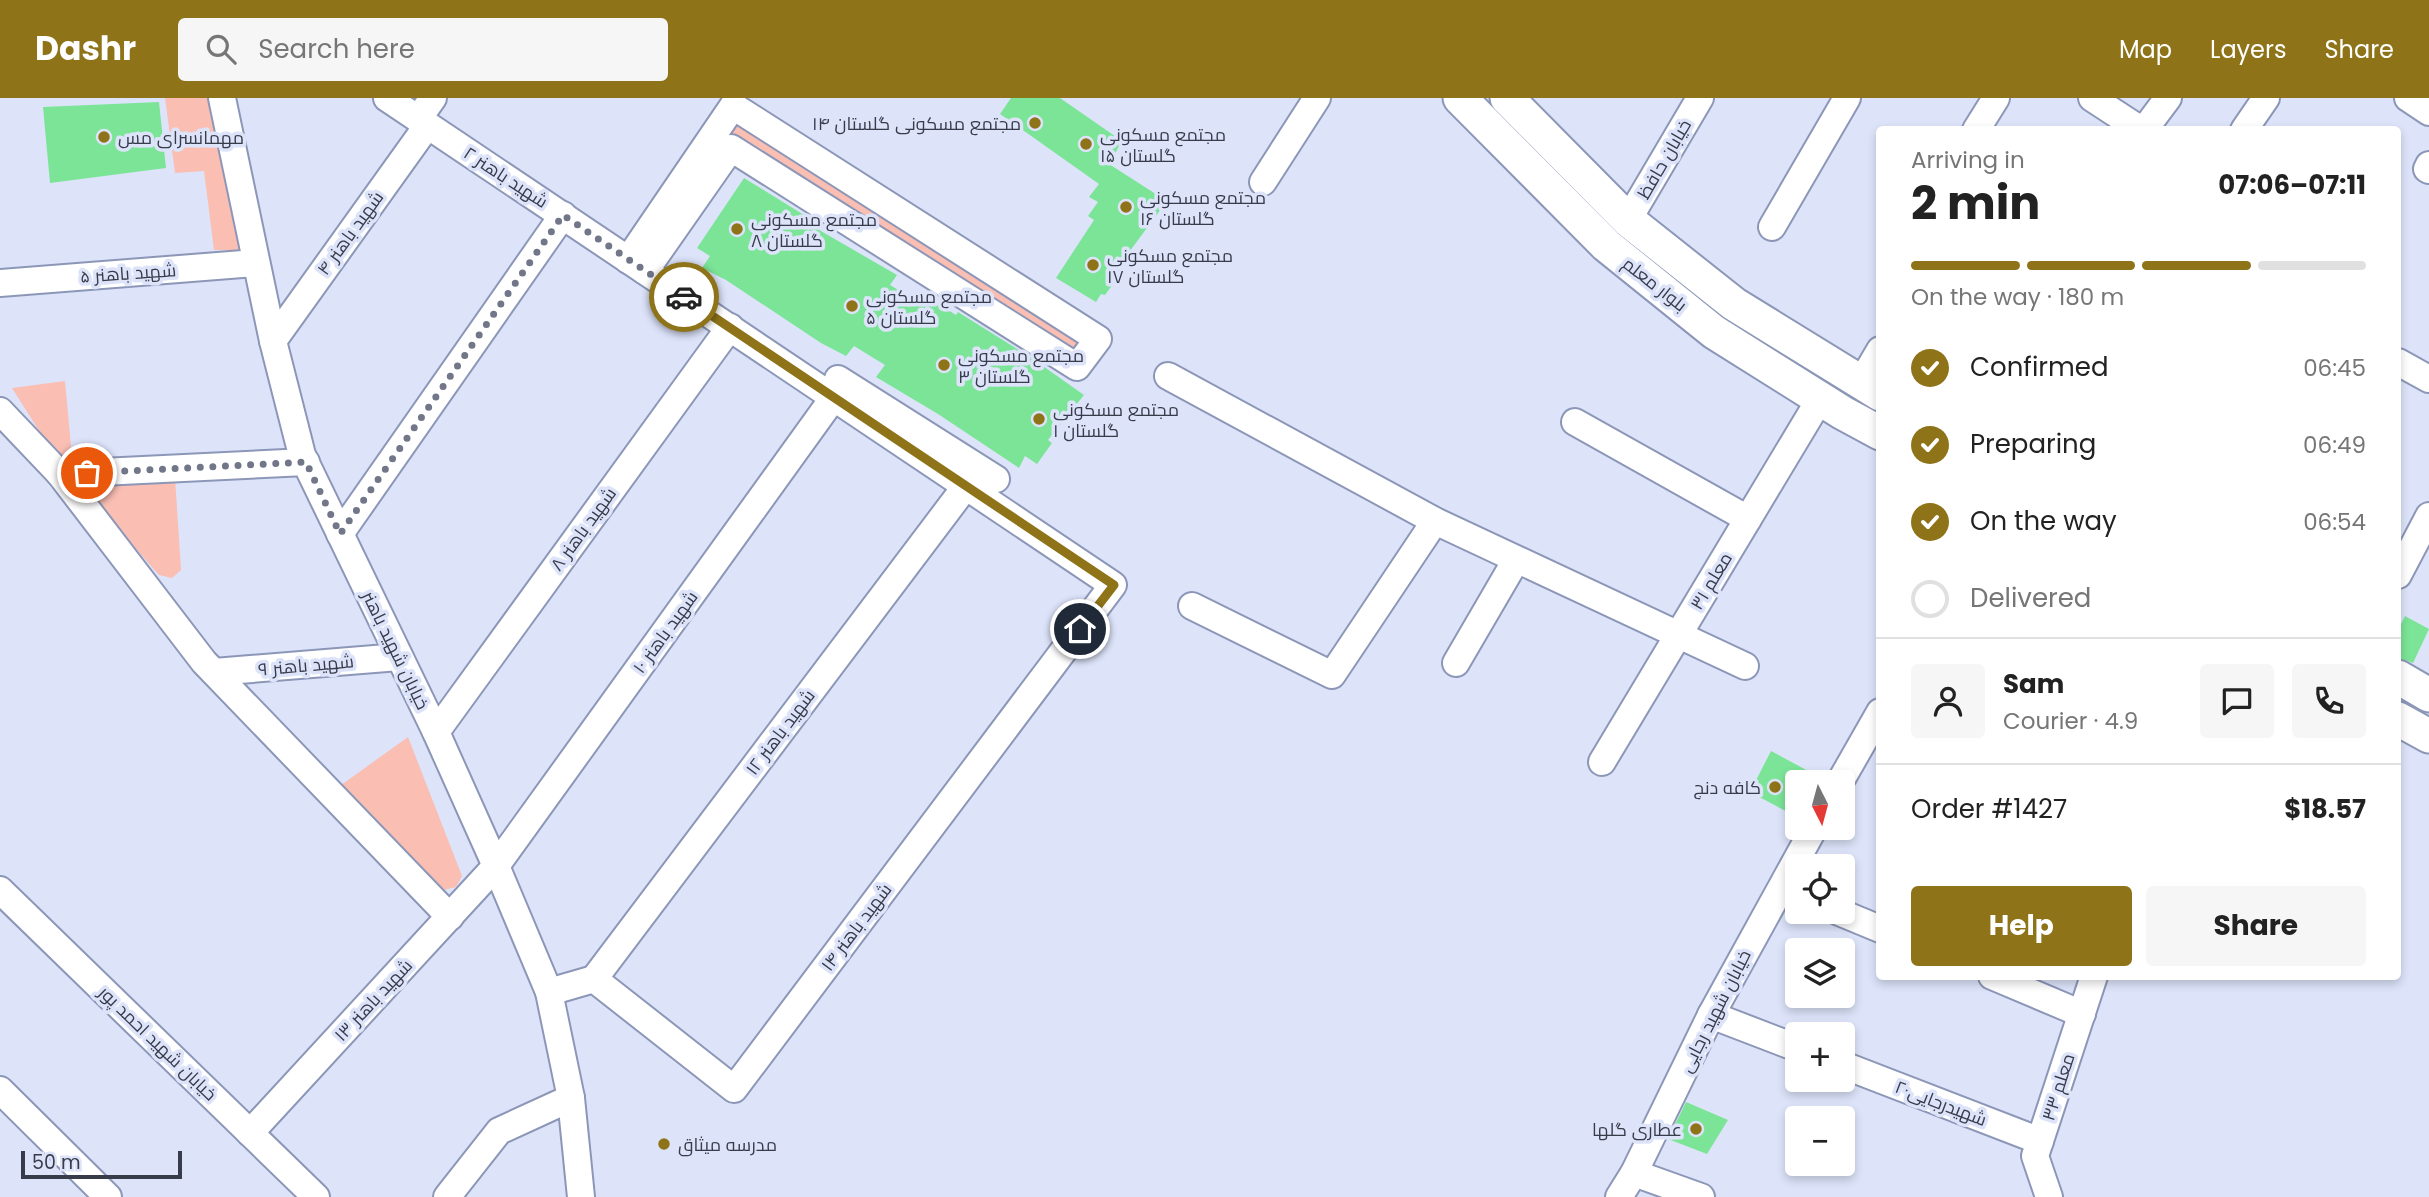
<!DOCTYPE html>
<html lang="en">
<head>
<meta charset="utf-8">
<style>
  :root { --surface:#fff; --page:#f6f6f6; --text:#222; --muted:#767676; --line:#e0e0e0; --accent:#8e7318 }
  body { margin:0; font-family:Poppins,Cairo,sans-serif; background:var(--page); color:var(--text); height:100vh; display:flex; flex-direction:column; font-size:26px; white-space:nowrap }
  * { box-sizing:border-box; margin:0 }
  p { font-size:23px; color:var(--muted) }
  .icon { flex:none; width:38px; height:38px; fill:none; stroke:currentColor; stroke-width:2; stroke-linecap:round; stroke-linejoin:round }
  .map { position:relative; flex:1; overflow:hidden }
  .panel { position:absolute; left:1876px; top:28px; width:525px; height:854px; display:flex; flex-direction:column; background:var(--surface); border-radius:7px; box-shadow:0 4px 10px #0003 }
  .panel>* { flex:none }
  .needle { width:46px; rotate:174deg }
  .fabs { position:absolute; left:1785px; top:672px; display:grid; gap:14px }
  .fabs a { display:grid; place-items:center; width:70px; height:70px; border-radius:7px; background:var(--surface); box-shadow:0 4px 10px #0003; font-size:35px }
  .scale { position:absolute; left:21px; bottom:18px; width:161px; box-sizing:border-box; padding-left:7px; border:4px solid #373b4a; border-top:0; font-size:19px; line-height:24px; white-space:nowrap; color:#373b4a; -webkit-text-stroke:5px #dde4fa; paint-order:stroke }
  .pin { position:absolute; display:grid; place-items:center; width:60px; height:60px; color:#fff; margin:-30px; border:4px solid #fff; border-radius:50%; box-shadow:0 2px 7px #0007 }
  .courier { position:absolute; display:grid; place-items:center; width:70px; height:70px; margin:-35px; border:5px solid #8e7318; border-radius:50%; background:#fff; color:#222; box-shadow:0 2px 9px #0007 }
  .headline em { font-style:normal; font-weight:700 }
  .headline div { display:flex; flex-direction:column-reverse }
  .headline { display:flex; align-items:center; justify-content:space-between; height:119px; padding:0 35px }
  h1 { font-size:46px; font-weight:700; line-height:52px }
  .bar { display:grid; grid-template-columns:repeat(4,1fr); gap:10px 7px; align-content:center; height:84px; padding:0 35px }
  .bar i { height:9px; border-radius:5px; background:var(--line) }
  .bar .active { background:var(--accent) }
  .bar p { grid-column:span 4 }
  .line { display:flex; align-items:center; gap:18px; padding:0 35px; border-top:2px solid var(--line) }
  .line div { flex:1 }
  .round { display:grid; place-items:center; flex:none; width:74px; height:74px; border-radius:7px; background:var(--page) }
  ol { padding:0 35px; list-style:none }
  li { display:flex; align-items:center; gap:21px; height:77px }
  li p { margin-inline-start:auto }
  li .icon { padding:7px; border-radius:50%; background:var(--accent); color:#fff; stroke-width:4 }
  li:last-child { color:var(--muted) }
  li i { width:38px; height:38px; border:4px solid var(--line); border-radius:50% }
  .action { display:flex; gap:14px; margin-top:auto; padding:14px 35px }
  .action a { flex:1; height:80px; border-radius:7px; background:var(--accent); color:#fff; font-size:28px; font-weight:700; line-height:80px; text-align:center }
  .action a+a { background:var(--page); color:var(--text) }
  header { display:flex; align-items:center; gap:42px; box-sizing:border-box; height:98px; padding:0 35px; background:var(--accent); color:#fff }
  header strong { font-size:33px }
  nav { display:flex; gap:38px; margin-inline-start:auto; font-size:24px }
  .search { width:490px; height:63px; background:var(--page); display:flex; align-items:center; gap:18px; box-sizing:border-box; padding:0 24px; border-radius:7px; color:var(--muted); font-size:26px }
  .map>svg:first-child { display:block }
</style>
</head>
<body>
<header>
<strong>Dashr</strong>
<div class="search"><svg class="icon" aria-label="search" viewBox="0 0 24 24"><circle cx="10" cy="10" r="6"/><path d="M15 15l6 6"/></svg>Search here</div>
<nav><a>Map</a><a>Layers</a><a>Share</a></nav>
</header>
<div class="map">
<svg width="2429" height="1099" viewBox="0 0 2429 1099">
  <rect width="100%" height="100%" fill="#dde4fa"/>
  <g fill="#fabeb3">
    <path d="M165 0H214L240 152H214L204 73 175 75Z"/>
    <path d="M735 12 1094 242 1076 265 716 37Z"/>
    <path d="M65 283 72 359 63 364 57 361 12 290Z"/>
    <path d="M175 379 181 472 172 480 159 477 78 385Z"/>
    <path d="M408 639 462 778 456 789 440 793 337 690Z"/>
  </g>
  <g fill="#7be497">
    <path d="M1011 0H1060L1122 43 1109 66 1162 100 1157 107 1161 111 1121 165 1124 168 1113 186 1105 197 1101 196 1096 204 1056 180 1094 122 1088 118 1098 104 1089 99 1099 86 1000 16Z"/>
    <path d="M159 4 166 70 50 85 43 9Z"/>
    <path d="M744 80 817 125 814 129 897 177 890 187 923 207 927 199 956 217 958 214 1033 261 1084 297 1048 342 1052 345 1037 366 1025 358 1019 370 938 316 876 279 885 267 854 248 846 258 821 245 726 182 702 170 710 158 697 150Z"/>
    <path d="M2405 518 2429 531 2413 565 2398 560V532Z"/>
    <path d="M1771 653 1825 682 1824 684H1797V719L1750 694Z"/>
    <path d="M1686 1004 1728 1022 1707 1056 1668 1041Z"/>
  </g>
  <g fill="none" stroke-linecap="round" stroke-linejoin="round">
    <defs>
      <g id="minor">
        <path d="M222 0 273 243 302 357 436 634 496 768 549 894 571 1000 581 1099"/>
        <path d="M387 0 1113 487 734 991 594 881 549 894"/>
        <path d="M2092 0 2141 32"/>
        <path d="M2408 0 2429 14"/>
        <path d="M418 21 433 0"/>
        <path d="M1976 32 1996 0"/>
        <path d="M2144 32 2168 0"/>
        <path d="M2244 32 2266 0"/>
        <path d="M2429 67 2427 71 2429 72"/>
        <path d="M1263 84 1317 0"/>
        <path d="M1628 122 1700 0"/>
        <path d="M1772 129 1847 0"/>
        <path d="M628 162 733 8 1098 241 1077 269 731 50 645 173"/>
        <path d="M0 185 256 165"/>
        <path d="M273 243 427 28"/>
        <path d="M2398 264 2429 281"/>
        <path d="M1168 278 1435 423 1745 568"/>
        <path d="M838 281 996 381"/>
        <path d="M1860 286 1880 252"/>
        <path d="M0 313 60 376 204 564 450 819"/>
        <path d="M1575 324 1748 421"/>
        <path d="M60 376 306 364"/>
        <path d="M340 436 563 117"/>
        <path d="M2398 477 2429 418"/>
        <path d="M1192 508 1332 577 1435 423"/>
        <path d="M1456 565 1516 462"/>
        <path d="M214 574 399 559"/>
        <path d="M436 634 730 229"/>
        <path d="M1602 664 1820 301"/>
        <path d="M1840 684 1880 614"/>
        <path d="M0 792 316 1099"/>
        <path d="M1839 814 1880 831"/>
        <path d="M1992 878 2082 916"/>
        <path d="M594 881 966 388"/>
        <path d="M1711 917 1797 950"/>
        <path d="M1843 967 2040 1043"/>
        <path d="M0 992 108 1099"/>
        <path d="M250 1035 496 768 834 299"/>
        <path d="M1634 1075 1701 1099"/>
        <path d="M447 1099 499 1033 571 1000"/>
        <path d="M1619 1099 1634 1075 1711 917 1814 730"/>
        <path d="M2049 1099 2035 1058 2094 878"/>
      </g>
      <g id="major">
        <path d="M1460 0 1606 147 1714 234 1843 315 1880 335"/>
        <path d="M1507 0 1628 122 1734 206 1880 296"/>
        <path d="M2398 579 2429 597"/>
        <path d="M2398 621 2429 638"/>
      </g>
    </defs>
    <use href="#minor" stroke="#8c97b8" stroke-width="30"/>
    <use href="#major" stroke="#8c97b8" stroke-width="37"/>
    <use href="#minor" stroke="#fff" stroke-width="26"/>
    <use href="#major" stroke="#fff" stroke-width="33"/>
  </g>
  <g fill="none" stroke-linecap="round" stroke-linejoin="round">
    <path stroke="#717688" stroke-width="7" stroke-dasharray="0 12.6" d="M87 375 306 364 340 436 563 117 684 199"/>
    <path stroke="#8e7318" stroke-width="9" d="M684 199 1114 487 1080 531"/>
  </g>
  <g fill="#8e7318" stroke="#dde4fa" stroke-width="2.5">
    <circle cx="1035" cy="25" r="7"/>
    <circle cx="104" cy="39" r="7"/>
    <circle cx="1086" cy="46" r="7"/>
    <circle cx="1126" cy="109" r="7"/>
    <circle cx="737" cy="131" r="7"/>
    <circle cx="1093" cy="167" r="7"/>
    <circle cx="852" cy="208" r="7"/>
    <circle cx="944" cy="267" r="7"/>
    <circle cx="1039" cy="321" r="7"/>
    <circle cx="1775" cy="689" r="7"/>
    <circle cx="1696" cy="1031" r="7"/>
    <circle cx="664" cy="1046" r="7"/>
  </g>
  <g text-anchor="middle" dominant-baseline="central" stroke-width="7" stroke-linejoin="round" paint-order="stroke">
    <g font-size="18" fill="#373b4a" stroke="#dde4fa" text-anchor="start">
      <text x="1021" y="25" text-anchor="end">مجتمع مسکونی گلستان ۱۴</text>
      <text x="1100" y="36">مجتمع مسکونی<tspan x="1100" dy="21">گلستان ۱۵</tspan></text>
      <text x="118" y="39">مهمانسرای مس</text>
      <text x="1140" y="99">مجتمع مسکونی<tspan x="1140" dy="21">گلستان ۱۶</tspan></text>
      <text x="751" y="121">مجتمع مسکونی<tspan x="751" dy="21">گلستان ۸</tspan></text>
      <text x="1107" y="157">مجتمع مسکونی<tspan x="1107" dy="21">گلستان ۱۷</tspan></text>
      <text x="866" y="198">مجتمع مسکونی<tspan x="866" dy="21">گلستان ۵</tspan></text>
      <text x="958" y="257">مجتمع مسکونی<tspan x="958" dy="21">گلستان ۳</tspan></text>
      <text x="1053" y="311">مجتمع مسکونی<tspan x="1053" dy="21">گلستان ۱</tspan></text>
      <text x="1761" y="689" text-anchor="end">کافه دنج</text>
      <text x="1682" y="1031" text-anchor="end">عطاری گلها</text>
      <text x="678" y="1046">مدرسه میثاق</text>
    </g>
    <g font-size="18" fill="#373b4a" stroke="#dde4fa">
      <text transform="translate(1664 61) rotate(-60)">خیابان حافظ</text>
      <text transform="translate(506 79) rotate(33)">شهید باهنر ۲</text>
      <text transform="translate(350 135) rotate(-54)">شهید باهنر ۴</text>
      <text transform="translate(128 175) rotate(-4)">شهید باهنر ۵</text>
      <text transform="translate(1655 186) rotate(38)">بلوار معلم</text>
      <text transform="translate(583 431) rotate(-54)">شهید باهنر ۸</text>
      <text transform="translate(1711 483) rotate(-59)">معلم ۳۱</text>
      <text transform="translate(665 534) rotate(-54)">شهید باهنر ۱۰</text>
      <text transform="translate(396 552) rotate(64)">خیابان شهید باهنر</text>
      <text transform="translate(306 567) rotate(-5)">شهید باهنر ۹</text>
      <text transform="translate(780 634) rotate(-53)">شهید باهنر ۱۲</text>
      <text transform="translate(856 829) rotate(-53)">شهید باهنر ۱۴</text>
      <text transform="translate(373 902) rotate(-47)">شهید باهنر ۱۳</text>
      <text transform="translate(1715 913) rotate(-63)">خیابان شهید رجایی</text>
      <text transform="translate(158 945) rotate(44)">خیابان شهید احمد پور</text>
      <text transform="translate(2058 989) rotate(-72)">معلم ۳۳</text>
      <text transform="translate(1941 1005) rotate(21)">شهیدرجایی۲۰</text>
    </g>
  </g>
</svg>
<div class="fabs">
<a><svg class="needle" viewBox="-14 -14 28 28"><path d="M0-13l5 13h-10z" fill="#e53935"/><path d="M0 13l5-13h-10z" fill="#767676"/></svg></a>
<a><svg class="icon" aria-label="locate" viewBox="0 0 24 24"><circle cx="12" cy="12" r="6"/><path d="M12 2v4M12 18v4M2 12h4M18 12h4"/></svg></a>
<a><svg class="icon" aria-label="layers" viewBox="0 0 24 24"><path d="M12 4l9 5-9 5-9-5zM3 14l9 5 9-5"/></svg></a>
<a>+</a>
<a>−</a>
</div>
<div class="scale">50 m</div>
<div class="pin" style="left:87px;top:375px;background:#ea580c"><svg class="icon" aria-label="bag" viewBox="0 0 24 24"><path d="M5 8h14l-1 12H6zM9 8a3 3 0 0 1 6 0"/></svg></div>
<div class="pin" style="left:1080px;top:531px;background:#1f2937"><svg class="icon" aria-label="home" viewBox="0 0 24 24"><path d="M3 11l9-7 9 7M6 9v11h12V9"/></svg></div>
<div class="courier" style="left:684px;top:199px"><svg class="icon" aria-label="car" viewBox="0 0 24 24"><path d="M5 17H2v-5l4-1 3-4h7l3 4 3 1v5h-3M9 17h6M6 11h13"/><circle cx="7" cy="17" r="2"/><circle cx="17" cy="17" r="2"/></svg></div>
<section class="panel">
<div class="headline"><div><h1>2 min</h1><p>Arriving in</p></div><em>07:06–07:11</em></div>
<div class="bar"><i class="active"></i><i class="active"></i><i class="active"></i><i></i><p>On the way · 180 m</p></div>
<ol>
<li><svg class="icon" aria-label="check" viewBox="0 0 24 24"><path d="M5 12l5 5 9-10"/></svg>Confirmed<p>06:45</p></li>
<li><svg class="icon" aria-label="check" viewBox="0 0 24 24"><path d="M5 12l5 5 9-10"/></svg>Preparing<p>06:49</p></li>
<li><svg class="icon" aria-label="check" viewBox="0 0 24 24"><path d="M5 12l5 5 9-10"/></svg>On the way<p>06:54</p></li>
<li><i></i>Delivered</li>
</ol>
<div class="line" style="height:126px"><a class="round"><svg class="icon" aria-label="person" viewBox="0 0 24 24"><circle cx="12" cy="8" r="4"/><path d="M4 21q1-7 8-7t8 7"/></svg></a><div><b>Sam</b><p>Courier · 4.9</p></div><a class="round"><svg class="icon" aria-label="chat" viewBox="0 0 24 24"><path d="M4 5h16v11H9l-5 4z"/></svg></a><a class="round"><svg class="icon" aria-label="phone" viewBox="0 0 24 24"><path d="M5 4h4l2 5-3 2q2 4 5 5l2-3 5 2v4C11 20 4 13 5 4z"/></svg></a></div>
<div class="line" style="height:91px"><div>Order #1427</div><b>$18.57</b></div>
<div class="action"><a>Help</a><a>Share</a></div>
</section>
</div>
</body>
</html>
